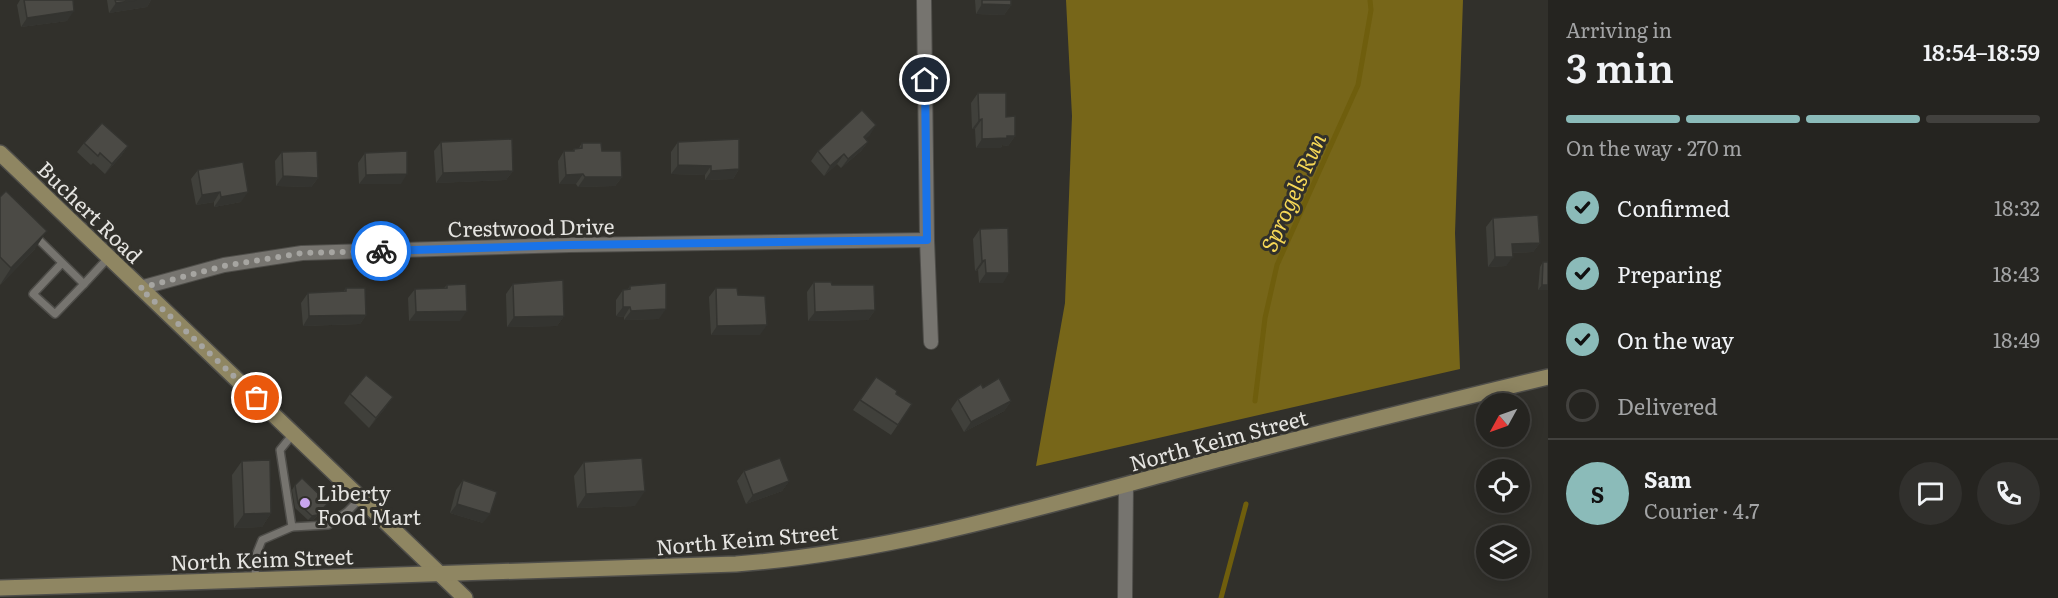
<!DOCTYPE html>
<html lang="en">
<head>
<meta charset="utf-8">
<style>
  :root { --surface:#252420; --page:#31302d; --text:#f1f3f6; --muted:#a3a4a5; --line:#42413e; --accent:#8bbbb9 }
  body { margin:0; font-family:Literata,serif; background:var(--page); color:var(--text); height:100vh; display:flex; flex-direction:column; font-size:22px; white-space:nowrap }
  * { box-sizing:border-box; margin:0 }
  p { font-size:20px; color:var(--muted) }
  .icon { flex:none; width:33px; height:33px; fill:none; stroke:currentColor; stroke-width:2; stroke-linecap:round; stroke-linejoin:round }
  .map { position:relative; flex:1; overflow:hidden }
  .side { display:flex; flex-direction:column; background:var(--surface); width:510px }
  .side>* { flex:none }
  .needle { width:39px; rotate:230deg }
  .controls { position:absolute; left:1476px; top:393px; display:grid; gap:12px }
  .controls a { display:grid; place-items:center; width:54px; height:54px; border-radius:50%; background:var(--surface); box-shadow:0 3px 15px #0003,0 0 0 2px var(--line); font-size:30px }
  .pin { position:absolute; display:grid; place-items:center; width:51px; height:51px; color:#fff; margin:-26px; border:3px solid #fff; border-radius:50%; box-shadow:0 2px 6px #0007 }
  .courier { position:absolute; display:grid; place-items:center; width:60px; height:60px; margin:-30px; border:4px solid #1a73e8; border-radius:50%; background:#fff; color:#222; box-shadow:0 2px 8px #0007 }
  .headline em { font-style:normal; font-weight:600 }
  .headline div { display:flex; flex-direction:column-reverse }
  .headline { display:flex; align-items:center; justify-content:space-between; height:102px; padding:0 18px }
  h1 { font-size:39px; font-weight:600; line-height:45px }
  .bar { display:grid; grid-template-columns:repeat(4,1fr); gap:9px 6px; align-content:center; height:72px; padding:0 18px }
  .bar i { height:8px; border-radius:4px; background:var(--line) }
  .bar .current { background:var(--accent) }
  .bar p { grid-column:span 4 }
  .line { display:flex; align-items:center; gap:15px; padding:0 18px; border-top:2px solid var(--line) }
  .line div { flex:1 }
  .round { display:grid; place-items:center; flex:none; width:63px; height:63px; border-radius:32px; background:var(--page) }
  ol { padding:0 18px; list-style:none }
  li { display:flex; align-items:center; gap:18px; height:66px }
  li p { margin-inline-start:auto }
  li .icon { padding:6px; border-radius:50%; background:var(--accent); color:#111; stroke-width:4 }
  li:last-child { color:var(--muted) }
  li i { width:33px; height:33px; border:3px solid var(--line); border-radius:50% }
  main { display:flex; flex:1; min-height:0 }
  .map>svg:first-child { display:block }
</style>
</head>
<body>
<main>
<div class="map">
<svg width="1548" height="598" viewBox="0 0 1548 598">
  <rect width="100%" height="100%" fill="#31302b"/>
  <path fill="#776619" d="M1066 0H1463L1455 233 1460 369 1036 466 1065 303 1072 116Z"/>
  <g fill="none" stroke-linecap="round" stroke-linejoin="round">
    <g stroke="#6f5e0d" stroke-width="5">
      <path d="M1255 401 1265 318 1277 265 1358 85 1371 10 1370 0"/>
      <path d="M1221 598 1246 504"/>
    </g>
    <defs>
      <g id="lane">
        <path d="M35 236 84 284 55 314 33 294 62 263"/>
        <path d="M84 284 109 257"/>
        <path d="M292 527 328 525 347 512 361 498"/>
        <path d="M256 579 254 560 262 540 292 527 280 450 293 434"/>
      </g>
      <g id="street">
        <path d="M924 0 927 240 931 342"/>
        <path d="M140 288 224 265 302 253 570 245 927 240"/>
        <path d="M1125 598 1126 485"/>
      </g>
      <g id="secondary">
        <path d="M0 153 465 598"/>
        <path d="M0 588 736 564C883 553 1024 512 1165 474 1292 439 1420 408 1548 377"/>
      </g>
    </defs>
    <use href="#lane" stroke="#4e4d49" stroke-width="10"/>
    <use href="#street" stroke="#4e4d49" stroke-width="16"/>
    <use href="#secondary" stroke="#4e4d49" stroke-width="18"/>
    <use href="#lane" stroke="#76746f" stroke-width="7"/>
    <use href="#street" stroke="#76746f" stroke-width="14"/>
    <use href="#secondary" stroke="#8f8662" stroke-width="15"/>
  </g>
  <g fill="#40403b">
    <path d="M20 0H73L67 21 21 27 17 5Z"/>
    <path d="M107 0H151L147 7 109 13Z"/>
    <path d="M975 0H1011V5L1004 15 976 14Z"/>
    <path d="M978 93 1006 117 1015 136 1008 146 1002 145 1001 148H976L975 129H972L971 103Z"/>
    <path d="M870 135 865 139 868 142 861 151 841 168 837 164 824 176 811 161 818 151Z"/>
    <path d="M441 142 513 171 506 180 436 183 434 151Z"/>
    <path d="M678 142 739 169 733 179 705 180V175L671 174V152Z"/>
    <path d="M84 143 128 146 121 156 105 174 93 163 91 165 77 152Z"/>
    <path d="M582 143 602 151 622 177 615 186 578 187 576 184H559L558 161 564 151H572L574 149 579 148Z"/>
    <path d="M282 152 318 178 311 187 276 186 275 161Z"/>
    <path d="M365 153 401 184H359L358 163Z"/>
    <path d="M198 170 241 202 214 207V202L196 205 191 179Z"/>
    <path d="M0 197 35 249 0 285Z"/>
    <path d="M1493 218 1540 243 1533 252 1513 253 1506 266 1488 267 1486 227Z"/>
    <path d="M980 229 1003 283H979L978 270 975 271 973 239Z"/>
    <path d="M1543 262H1548V290H1538L1540 267Z"/>
    <path d="M814 282 832 285 875 310 868 320 808 321 807 292Z"/>
    <path d="M513 284 564 316 557 326 507 327 506 294Z"/>
    <path d="M447 285 460 321H409L408 298 415 289 444 288Z"/>
    <path d="M630 286 659 319 624 320V317L616 316V300L623 290 628 289Z"/>
    <path d="M346 288 366 315 360 324 303 326 301 303 308 293 343 292Z"/>
    <path d="M716 288 760 335H711L709 297Z"/>
    <path d="M876 377 896 394 912 404 891 435 853 410Z"/>
    <path d="M983 388 1011 401 1004 411 964 432 951 409 958 399Z"/>
    <path d="M350 394 386 407 369 428 344 403Z"/>
    <path d="M242 461 271 513 262 527 234 528 232 475Z"/>
    <path d="M584 462 635 506 577 508 574 476Z"/>
    <path d="M744 471 789 481 782 491 746 504 737 481Z"/>
    <path d="M463 480 483 523 450 513 456 490Z"/>
    <path d="M295 485 325 508 313 520H308L295 508 292 490Z"/>
  </g>
  <g fill="#343430">
    <path d="M136 0H151L147 7 109 13 116 3Z"/>
    <path d="M982 4 1011 5 1004 15 976 14Z"/>
    <path d="M74 11 67 21 21 27 27 18Z"/>
    <path d="M982 119 975 129H972L979 120Z"/>
    <path d="M876 125 870 135 857 147 864 137Z"/>
    <path d="M1007 136H1015L1008 146 1002 145 1001 148H976L982 139Z"/>
    <path d="M868 142 861 151 841 168 848 159Z"/>
    <path d="M128 146 121 156 105 174 112 164Z"/>
    <path d="M844 154 837 164 824 176 830 166Z"/>
    <path d="M678 165 711 166 705 175 671 174Z"/>
    <path d="M739 169 733 179 705 180 711 171Z"/>
    <path d="M513 171 506 180 436 183 443 173Z"/>
    <path d="M407 174 401 184H359L366 175Z"/>
    <path d="M583 174 576 184H559L566 175Z"/>
    <path d="M283 176 318 178 311 187 276 186Z"/>
    <path d="M585 177H622L615 186 578 187Z"/>
    <path d="M220 192 214 202 196 205 202 195Z"/>
    <path d="M248 192 241 202 214 207 221 197Z"/>
    <path d="M47 231 35 249 0 285 11 268Z"/>
    <path d="M1540 243 1533 252 1506 253 1512 244Z"/>
    <path d="M1495 257H1513L1506 266 1488 267Z"/>
    <path d="M985 260 978 270 975 271 982 261Z"/>
    <path d="M986 273H1009L1003 283H979Z"/>
    <path d="M1542 285H1548V290H1538Z"/>
    <path d="M623 307H630L624 317 616 316Z"/>
    <path d="M666 309 659 319 624 320 631 311Z"/>
    <path d="M875 310 868 320 808 321 815 312Z"/>
    <path d="M467 311 460 321H409L416 312Z"/>
    <path d="M366 315 360 324 303 326 309 316Z"/>
    <path d="M564 316 557 326 507 327 514 317Z"/>
    <path d="M767 325 760 335H711L717 326Z"/>
    <path d="M393 397 386 407 369 428 376 418Z"/>
    <path d="M1011 401 1004 411 964 432 971 422Z"/>
    <path d="M789 481 782 491 746 504 753 495Z"/>
    <path d="M645 491 635 506 577 508 586 494Z"/>
    <path d="M328 503 313 520H308L312 516Z"/>
    <path d="M457 504 490 514 483 523 450 513Z"/>
    <path d="M271 513 262 527 234 528 244 514Z"/>
  </g>
  <g fill="#4b4a45" stroke="#343430" stroke-width="1.5">
    <path d="M24 0H73L74 11 27 18Z"/>
    <path d="M115 0H136L116 3Z"/>
    <path d="M982 0H1011V5L982 4Z"/>
    <path d="M978 93H1006V117L1015 116V136H1007V138L982 139V119L979 120Z"/>
    <path d="M862 110 876 125 864 137 868 142 848 159 844 154 830 166 818 151Z"/>
    <path d="M102 123 128 146 112 164 100 153 98 156 84 143Z"/>
    <path d="M512 139 513 171 443 173 441 142Z"/>
    <path d="M739 139V169L711 171V166L678 165V142Z"/>
    <path d="M582 143H601L602 151H621L622 177H585L583 174 566 175 564 151H574V149L582 148Z"/>
    <path d="M317 151 318 178 283 176 282 152Z"/>
    <path d="M407 151V174L366 175 365 153Z"/>
    <path d="M243 162 248 192 221 197 220 192 202 195 198 170Z"/>
    <path d="M6 191 47 231 11 268 0 257V197Z"/>
    <path d="M1538 215 1540 243 1512 244 1513 257H1495L1493 218Z"/>
    <path d="M1008 228 1009 273H986L985 260 982 261 980 229Z"/>
    <path d="M1543 262H1548V285H1542Z"/>
    <path d="M563 280 564 316 514 317 513 284Z"/>
    <path d="M814 282H831L832 285H874L875 310 815 312Z"/>
    <path d="M666 283V309L631 311 630 307H623V290L630 289V286Z"/>
    <path d="M466 284 467 311 416 312 415 289 447 288V285Z"/>
    <path d="M346 288H365L366 315 309 316 308 293 346 291Z"/>
    <path d="M716 288H737L738 295 765 296 767 325 717 326Z"/>
    <path d="M366 375 393 397 376 418 350 394Z"/>
    <path d="M876 377 897 391 896 394 912 404 898 425 860 400Z"/>
    <path d="M999 378 1011 401 971 422 958 399 981 384 983 388Z"/>
    <path d="M642 458 645 491 586 494 584 462Z"/>
    <path d="M780 458 789 481 753 495 744 471Z"/>
    <path d="M270 460 271 513 244 514 242 461Z"/>
    <path d="M302 478 328 503 317 515 312 516 298 503 295 485Z"/>
    <path d="M463 480 497 492 490 514 457 504Z"/>
  </g>
  <g fill="none" stroke-linecap="round" stroke-linejoin="round">
    <path stroke="#a6a5a1" stroke-width="6" stroke-dasharray="0 10.8" d="M257 398 140 288 224 266 302 253 381 251"/>
    <path stroke="#1a73e8" stroke-width="8" d="M381 251 570 245 927 240 925 80"/>
  </g>
  <circle fill="#c8a5ee" stroke="#31302b" stroke-width="2" cx="305" cy="503" r="6"/>
  <g text-anchor="middle" dominant-baseline="central" stroke-width="6" stroke-linejoin="round" paint-order="stroke">
    <g font-size="21" fill="#e5e4e1" stroke="#31302b">
      <text transform="translate(91 211) rotate(44)">Buchert Road</text>
      <text transform="translate(531 226) rotate(-1)">Crestwood Drive</text>
      <text transform="translate(1218 439) rotate(-15)">North Keim Street</text>
      <text transform="translate(747 538) rotate(-5)">North Keim Street</text>
      <text transform="translate(262 558) rotate(-2)">North Keim Street</text>
    </g>
    <g font-size="21" fill="#e5e4e1" stroke="#31302b" text-anchor="start">
      <text x="317" y="491">Liberty<tspan x="317" dy="24">Food Mart</tspan></text>
    </g>
    <g font-size="22" font-style="italic" fill="#f5d756" stroke="#31302b">
      <text transform="translate(1292 192) rotate(-66)">Sprogels Run</text>
    </g>
  </g>
</svg>
<div class="controls">
<a><svg class="needle" viewBox="-14 -14 28 28"><path d="M0-13l5 13h-10z" fill="#e53935"/><path d="M0 13l5-13h-10z" fill="#a3a4a5"/></svg></a>
<a><svg class="icon" aria-label="locate" viewBox="0 0 24 24"><circle cx="12" cy="12" r="6"/><path d="M12 2v4M12 18v4M2 12h4M18 12h4"/></svg></a>
<a><svg class="icon" aria-label="layers" viewBox="0 0 24 24"><path d="M12 4l9 5-9 5-9-5zM3 14l9 5 9-5"/></svg></a>
</div>
<div class="pin" style="left:257px;top:398px;background:#ea580c"><svg class="icon" aria-label="bag" viewBox="0 0 24 24"><path d="M5 8h14l-1 12H6zM9 8a3 3 0 0 1 6 0"/></svg></div>
<div class="pin" style="left:925px;top:80px;background:#1f2937"><svg class="icon" aria-label="home" viewBox="0 0 24 24"><path d="M3 11l9-7 9 7M6 9v11h12V9"/></svg></div>
<div class="courier" style="left:381px;top:251px"><svg class="icon" aria-label="bike" viewBox="0 0 24 24"><circle cx="6" cy="16" r="4"/><circle cx="18" cy="16" r="4"/><path d="M6 16l4-8h5l3 8M10 8l3 8H6M13 5h3"/></svg></div>
</div>
<section class="side">
<div class="headline"><div><h1>3 min</h1><p>Arriving in</p></div><em>18:54–18:59</em></div>
<div class="bar"><i class="current"></i><i class="current"></i><i class="current"></i><i></i><p>On the way · 270 m</p></div>
<ol>
<li><svg class="icon" aria-label="check" viewBox="0 0 24 24"><path d="M5 12l5 5 9-10"/></svg>Confirmed<p>18:32</p></li>
<li><svg class="icon" aria-label="check" viewBox="0 0 24 24"><path d="M5 12l5 5 9-10"/></svg>Preparing<p>18:43</p></li>
<li><svg class="icon" aria-label="check" viewBox="0 0 24 24"><path d="M5 12l5 5 9-10"/></svg>On the way<p>18:49</p></li>
<li><i></i>Delivered</li>
</ol>
<div class="line" style="height:108px"><b class="round" style="background:var(--accent);color:#111">S</b><div><b>Sam</b><p>Courier · 4.7</p></div><a class="round"><svg class="icon" aria-label="chat" viewBox="0 0 24 24"><path d="M4 5h16v11H9l-5 4z"/></svg></a><a class="round"><svg class="icon" aria-label="phone" viewBox="0 0 24 24"><path d="M5 4h4l2 5-3 2q2 4 5 5l2-3 5 2v4C11 20 4 13 5 4z"/></svg></a></div>
</section>
</main>
</body>
</html>
